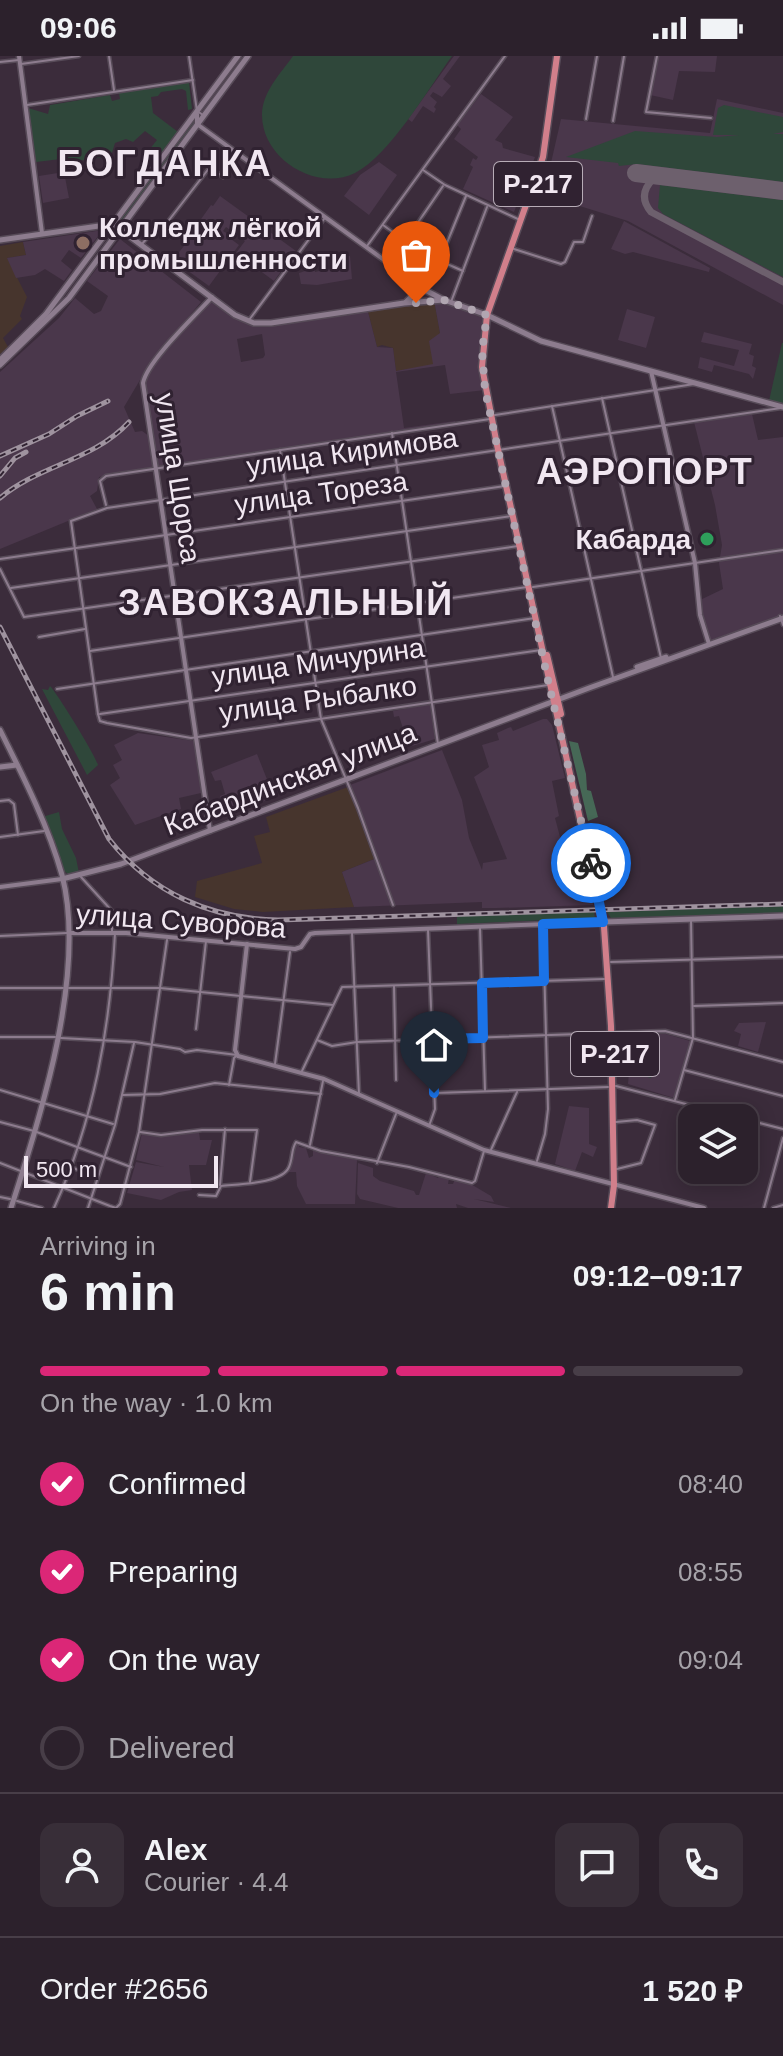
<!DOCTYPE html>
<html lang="en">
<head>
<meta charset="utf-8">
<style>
  :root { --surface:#2c212c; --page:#382e38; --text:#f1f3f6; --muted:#a6a3a9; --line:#483e48; --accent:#db2777 }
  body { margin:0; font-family:Arial,sans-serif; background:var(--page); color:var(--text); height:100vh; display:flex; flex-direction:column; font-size:30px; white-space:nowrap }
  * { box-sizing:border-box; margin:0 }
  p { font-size:26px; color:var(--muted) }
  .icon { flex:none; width:44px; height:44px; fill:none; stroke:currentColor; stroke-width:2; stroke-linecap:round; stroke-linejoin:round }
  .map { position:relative; height:1152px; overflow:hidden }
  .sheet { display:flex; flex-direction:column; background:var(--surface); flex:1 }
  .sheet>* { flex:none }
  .tools { position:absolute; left:678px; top:1048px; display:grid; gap:16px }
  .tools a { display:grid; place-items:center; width:80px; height:80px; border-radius:16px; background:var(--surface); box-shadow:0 4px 20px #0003,0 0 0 2px var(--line); font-size:40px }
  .scale { position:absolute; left:24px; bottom:20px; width:194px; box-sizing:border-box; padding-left:8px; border:4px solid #f1e7f1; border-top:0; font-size:22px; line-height:28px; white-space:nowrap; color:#f1e7f1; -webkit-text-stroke:6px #302231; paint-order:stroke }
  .pin { position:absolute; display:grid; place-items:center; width:68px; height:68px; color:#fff; margin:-82px -34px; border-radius:50% 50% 50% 0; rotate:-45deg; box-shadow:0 0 8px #0007 }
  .pin .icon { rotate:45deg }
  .courier { position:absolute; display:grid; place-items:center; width:80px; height:80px; margin:-40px; border:6px solid #1a73e8; border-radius:50%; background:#fff; color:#222; box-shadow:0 2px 10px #0007 }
  .overview em { font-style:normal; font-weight:600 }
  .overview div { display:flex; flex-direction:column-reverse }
  .overview { display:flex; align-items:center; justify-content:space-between; height:136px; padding:0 40px }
  h1 { font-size:52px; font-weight:600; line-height:60px }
  .bar { display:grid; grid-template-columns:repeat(4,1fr); gap:12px 8px; align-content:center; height:96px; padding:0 40px }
  .bar i { height:10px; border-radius:6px; background:var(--line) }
  .bar .current { background:var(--accent) }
  .bar p { grid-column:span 4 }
  .line { display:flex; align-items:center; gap:20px; padding:0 40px; border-top:2px solid var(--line) }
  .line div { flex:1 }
  .round { display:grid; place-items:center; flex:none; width:84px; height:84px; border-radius:16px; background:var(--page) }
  ol { padding:0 40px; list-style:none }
  li { display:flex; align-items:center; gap:24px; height:88px }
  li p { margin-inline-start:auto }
  li .icon { padding:8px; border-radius:50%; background:var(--accent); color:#fff; stroke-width:4 }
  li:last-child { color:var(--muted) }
  li i { width:44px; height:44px; border:4px solid var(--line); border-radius:50% }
  .status { display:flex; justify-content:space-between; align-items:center; height:56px; padding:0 40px; background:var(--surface); direction:ltr }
  .status svg { height:22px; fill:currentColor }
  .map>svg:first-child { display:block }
</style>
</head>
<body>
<div class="status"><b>09:06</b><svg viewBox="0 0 49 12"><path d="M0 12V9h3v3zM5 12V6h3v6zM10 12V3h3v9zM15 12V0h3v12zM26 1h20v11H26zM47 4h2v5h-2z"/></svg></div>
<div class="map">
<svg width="783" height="1152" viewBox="0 0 783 1152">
  <rect width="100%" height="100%" fill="#3b2c3b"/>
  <g fill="#47352d">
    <path d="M23 186 26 199 7 202 27 241 20 260 22 263 3 282 8 291 0 298V190Z"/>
    <path d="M434 244 440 277 433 309 396 315 393 292 382 289 377 291 367 252Z"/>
    <path d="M348 731 374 803 342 816 354 851 263 856 234 853 195 841 197 825 262 807 254 780 270 776 266 761Z"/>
  </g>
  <g fill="#4a374b" fill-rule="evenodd">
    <path d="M454 0H460L443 23 451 30 442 41 433 36 430 40 437 46 434 51 436 53 434 57 423 50 412 66 408 63Z"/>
    <path d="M658 0H717L715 16 679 15 673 44 650 39Z"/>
    <path d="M481 38 513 61 495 84 502 87 503 92 535 101 514 156 463 133 473 111 470 109 473 102 476 104 478 101 454 83 461 73 457 69Z"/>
    <path d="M717 43 783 57V249L628 165 570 147 543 142 561 63 710 77Z"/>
    <path d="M379 106 397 119 369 159 344 140 360 119Z"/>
    <path d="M64 116 69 142 43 147 39 120Z"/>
    <path d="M220 140 296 195 274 225 236 197 245 185 226 171 223 175 228 178 227 180 239 189 209 230 173 204 201 168 199 166 211 149 213 150Z"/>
    <path d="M624 165 710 212 709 216 633 196 625 198 611 193Z"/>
    <path d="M103 174 81 202 69 194 61 205 72 214 64 225 45 213 35 219 16 222 7 202 26 199 23 186Z"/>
    <path d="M120 183 201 246 150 307 124 351 135 376 142 375 149 380 153 411 99 421 97 435 90 440 97 453 0 493V316L59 262 75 242 94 258 101 255 108 240 87 225Z"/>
    <path d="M350 200 352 223 317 229 301 228 299 217 314 212 315 216 338 211V202Z"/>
    <path d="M212 241 234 259 258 268 367 252 377 291 393 292 396 315 433 308 429 285 440 277 434 244H444L487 259 482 295 485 334 450 338 445 309 396 316 404 372 455 365 456 368 157 413 143 327 155 305ZM262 278 265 299 263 302 241 306 237 283Z"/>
    <path d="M627 253 655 261 646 292 618 284Z"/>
    <path d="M704 276 752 288 749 298 754 300 752 310 756 312 753 323 749 318 714 309 712 316 698 312 700 301 734 310 739 294 701 286Z"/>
    <path d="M752 358 758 384 783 381V559L708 585 698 545 723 533 719 507 722 489 715 449 694 366Z"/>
    <path d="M430 648 435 683 409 691 399 660 394 661 393 655Z"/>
    <path d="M543 663H547L552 669 565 722 552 725 559 760 555 762 573 830 590 829 593 849 496 852H482V846L354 851 342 816 377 802 350 729 442 694 462 744 469 782 482 814 483 807 507 803 474 721 489 711 482 689 499 684 497 677 508 672 511 671 513 675Z"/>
    <path d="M138 677 194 685 201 737 179 742 181 753 135 769 110 729 120 722 113 709 122 704 114 689Z"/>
    <path d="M257 698 274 741 227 761 220 740 225 738 221 724 215 725 211 716Z"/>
    <path d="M766 966 758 996 738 990 741 978 734 975 739 967Z"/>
    <path d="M642 978H666L690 985 674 1042 628 1028 630 1006 637 1002Z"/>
    <path d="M569 1050 589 1052V1088L597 1091 593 1101 582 1096 575 1115 555 1108Z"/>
    <path d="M199 1076 200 1084H212L206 1109H189L192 1134 179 1136 161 1144 127 1137 136 1106 164 1111 136 1104 142 1077 159 1080Z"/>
    <path d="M295 1087H300L299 1091 306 1092 309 1102 313 1100V1094L357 1104 355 1148H306L297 1130 296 1116H289Z"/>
    <path d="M358 1107 373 1112V1120L380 1125 414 1135 416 1139H419L426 1117 438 1122 439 1120 449 1122 448 1128H453L455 1123 469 1127 491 1140 494 1146 474 1143 511 1152H468L456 1148 457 1152H398L360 1143 357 1138Z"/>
  </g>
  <g fill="#2f473a">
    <path d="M293 0H452C428 33 390 99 355 117 316 136 262 103 262 59 262 36 281 17 293 0Z"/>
    <path d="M189 26 192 53 188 54 186 35 182 33 161 36 158 40 151 41 153 57 178 76 153 111 145 99 157 84 145 75 133 86 126 83 115 87 111 100 65 107 61 103 36 106 28 52 48 58 50 49 110 39 112 45 120 43 119 37Z"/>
    <path d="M724 49 783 61V76L773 78H783V126L637 108 619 110 618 107 566 101 635 75 717 81 739 79H713L718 52Z"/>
    <path d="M191 66H194V69L119 168 118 165Z"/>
    <path d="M660 129 783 144V221L663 158 658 152Z"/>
    <path d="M782 287H783V349L769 345Z"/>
    <path d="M50 630C57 637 96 700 98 709L87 719 42 633 48 634Z"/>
    <path d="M59 756 62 773 76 802 79 817 68 818 62 813 42 761Z"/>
    <path d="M783 850V857L611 862 607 856Z"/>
    <path d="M594 856 595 862 457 868V860Z"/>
    <path d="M645 990 659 994 651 1022 637 1018Z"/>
  </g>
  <g fill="#466856">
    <path d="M569 685 578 687 586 718 587 734 591 735 598 761 588 765Z"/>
    <path d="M605 794 619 833 600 825 594 797Z"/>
  </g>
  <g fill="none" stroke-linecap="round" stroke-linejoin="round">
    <path stroke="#6d606d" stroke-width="7" d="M664 121 653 123C643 133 641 144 651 156L783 226"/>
    <path stroke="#6d606d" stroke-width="18" d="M636 117 783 135"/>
    <defs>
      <g id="minor">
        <path d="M109 0 114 34"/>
        <path d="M189 0 197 55 203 59"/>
        <path d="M657 0 646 56 711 62"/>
        <path d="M0 6 19 4"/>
        <path d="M21 8 79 0"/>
        <path d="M27 49 193 24"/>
        <path d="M586 63 597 0"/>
        <path d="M613 65 624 0"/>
        <path d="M423 114 445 129 520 164"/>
        <path d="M383 169 420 196 463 215"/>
        <path d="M406 184 443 130"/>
        <path d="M142 188 159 168H166L210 111 223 121 238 99"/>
        <path d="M367 190 505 0"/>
        <path d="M514 193 561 208 565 206 574 186H583L592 160"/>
        <path d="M440 204 466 140"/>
        <path d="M451 246 487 151"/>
        <path d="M249 264 324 163"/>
        <path d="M602 342 661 602"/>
        <path d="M552 350 613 621"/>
        <path d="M495 359 694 328"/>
        <path d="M392 377 438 688"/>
        <path d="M280 394 321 663 358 752 393 849"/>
        <path d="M106 449 100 425 106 420 490 363"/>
        <path d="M0 503 505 430"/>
        <path d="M0 513 24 561 518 490"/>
        <path d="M533 531 783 494"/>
        <path d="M11 532 511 460"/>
        <path d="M780 560 783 569"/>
        <path d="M39 581 85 573"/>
        <path d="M90 595 527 531"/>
        <path d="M57 633 535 562"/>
        <path d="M98 658 71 465 107 452 781 352"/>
        <path d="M98 658 100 665 107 667 191 682 548 629"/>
        <path d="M100 658 541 594"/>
        <path d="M0 745 9 744 14 748 18 779"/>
        <path d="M0 781 44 775"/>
        <path d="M81 821 112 855V875"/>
        <path d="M480 872 485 1034"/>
        <path d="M428 874 435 1053 429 1070"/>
        <path d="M352 877 359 1038"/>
        <path d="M0 880 67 877"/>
        <path d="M611 906 783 901"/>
        <path d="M394 930 396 1024"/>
        <path d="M0 932H63"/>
        <path d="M69 932H160L333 949"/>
        <path d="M694 950 783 947"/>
        <path d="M196 973 206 885"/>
        <path d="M0 981H55"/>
        <path d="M61 982 135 986 180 993 185 996 197 994 237 999 234 1002 229 1029"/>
        <path d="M317 984 332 990 357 986 665 975 783 1006"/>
        <path d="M275 1008 290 896"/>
        <path d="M684 1014 783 1040"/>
        <path d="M302 1015 342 931 604 923"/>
        <path d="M616 1030 740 1062"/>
        <path d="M0 1034 113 1068"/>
        <path d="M435 1037 608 1031"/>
        <path d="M123 1039 160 1038 215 1027 321 1038"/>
        <path d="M675 1044 693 982 691 864"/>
        <path d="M744 1063 783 1073"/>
        <path d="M0 1066 34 1075 131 1111"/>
        <path d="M616 1066 637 1064 655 1069 641 1107 617 1113"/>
        <path d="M140 1076 161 1079 202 1074H257L250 1126"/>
        <path d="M310 1089 323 1025"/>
        <path d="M490 1096 517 1036"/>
        <path d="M537 1105 545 1078 548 1053 543 869"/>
        <path d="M0 1107 110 1150 116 1152 120 1148 139 1076 167 884"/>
        <path d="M377 1107 396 1058"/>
        <path d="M71 1111 97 1122"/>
        <path d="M220 1129 225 1073"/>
        <path d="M199 1139 216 1140 221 1130C237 1128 282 1128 289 1111 293 1102 291 1094 296 1086L321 1095 409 1111 472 1127 475 1125 484 1095"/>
        <path d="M0 1141 10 1143"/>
        <path d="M17 1145 42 1152"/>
        <path d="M54 1152C94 1064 110 973 115 877"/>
        <path d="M88 1152 115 1069 134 987"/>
        <path d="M764 1152 783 1082"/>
        <path d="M773 1152 783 1149"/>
      </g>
      <g id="tertiary">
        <path d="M19 0 42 177"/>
        <path d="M197 58V68L424 233"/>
        <path d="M651 315 695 507 700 559 709 588"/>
        <path d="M210 775 143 327C147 305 195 260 212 241"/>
        <path d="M0 831 62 823"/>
        <path d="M69 877H126L295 893 301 891 310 878 315 877 602 866"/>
        <path d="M247 888 235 994 238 1000 324 1023 484 1094 704 1152"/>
      </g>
      <g id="secondary">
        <path d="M0 184 113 168 235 259 254 267H271L404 247 444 244"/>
        <path d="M406 246 418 234H425L444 244 487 259 541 285 783 351"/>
        <path d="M0 304 46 258 238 0"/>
        <path d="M0 309 69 242 248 0"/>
        <path d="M637 611 666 601"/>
        <path d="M0 674C23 720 48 769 62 819 87 915 41 1060 11 1152"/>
        <path d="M0 711 17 709"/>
        <path d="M62 823 121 808 589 632 783 562"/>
        <path d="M603 866 783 860"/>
      </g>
      <g id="primary">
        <path d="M557 0 543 101 487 259 482 311 497 389 604 871 611 970 614 1129 611 1152"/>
        <path d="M547 599 561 658"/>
      </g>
    </defs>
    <use href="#minor" stroke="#574b58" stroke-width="5"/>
    <use href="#tertiary" stroke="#574b58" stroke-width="7"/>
    <use href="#secondary" stroke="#574b58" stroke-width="8"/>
    <use href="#primary" stroke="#574b58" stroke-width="9"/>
    <use href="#minor" stroke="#8d7c8e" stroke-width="2"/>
    <use href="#tertiary" stroke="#8d7c8e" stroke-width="4"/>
    <use href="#secondary" stroke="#8d7c8e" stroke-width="5"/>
    <use href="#primary" stroke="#d17f8b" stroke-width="6"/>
    <defs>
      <g id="rail">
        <path d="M0 400 49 378 77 360 108 345"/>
        <path d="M0 420 15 402 26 396"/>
        <path d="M0 442C39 409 93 405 129 366"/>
        <path d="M0 571 109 783C151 837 211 863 278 864L783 848"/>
      </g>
    </defs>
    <use href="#rail" stroke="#9f939f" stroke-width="5"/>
    <use href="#rail" stroke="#302231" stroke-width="2" stroke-dasharray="6" stroke-linecap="butt"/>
  </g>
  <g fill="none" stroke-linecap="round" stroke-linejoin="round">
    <path stroke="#b1a6b1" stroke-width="8" stroke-dasharray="0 14.4" d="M416 247 444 244 487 259 482 295 485 334 549 629 591 807"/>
    <path stroke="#1a73e8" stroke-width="10" d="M434 1037 433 983 483 982 482 927 544 925 543 868 603 866 591 807"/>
  </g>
  <circle fill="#8d6e63" stroke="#302231" stroke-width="3" cx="83" cy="187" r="8"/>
  <circle fill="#2e9e5b" stroke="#302231" stroke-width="3" cx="707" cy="483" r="8"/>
  <g text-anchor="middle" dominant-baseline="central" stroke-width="6" stroke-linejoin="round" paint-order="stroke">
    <g fill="#302231" stroke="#b7acb7" stroke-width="2">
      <rect x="494" y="106" width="88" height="44" rx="6"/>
      <rect x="571" y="976" width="88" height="44" rx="6"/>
    </g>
    <g font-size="26" font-weight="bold" fill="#f1e7f1">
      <text x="538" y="128">Р-217</text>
      <text x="615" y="998">Р-217</text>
    </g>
    <g font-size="28" font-weight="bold" fill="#f1e7f1" stroke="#302231" text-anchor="start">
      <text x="99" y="171">Колледж лёгкой<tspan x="99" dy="32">промышленности</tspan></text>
      <text x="691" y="483" text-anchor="end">Кабарда</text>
    </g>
    <g font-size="28" fill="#f1e7f1" stroke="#302231">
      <text transform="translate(352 396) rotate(-8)">улица Киримова</text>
      <text transform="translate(178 422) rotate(81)">улица Щорса</text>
      <text transform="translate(321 437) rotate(-8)">улица Тореза</text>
      <text transform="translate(318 606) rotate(-8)">улица Мичурина</text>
      <text transform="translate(318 643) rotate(-8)">улица Рыбалко</text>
      <text transform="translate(290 723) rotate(-21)">Кабардинская улица</text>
      <text transform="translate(181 865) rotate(4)">улица Суворова</text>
    </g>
    <g font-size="36" font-weight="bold" letter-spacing="2" fill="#f1e7f1" stroke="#302231">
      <text x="165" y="107">БОГДАНКА</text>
      <text x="645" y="415">АЭРОПОРТ</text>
      <text x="286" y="546">ЗАВОКЗАЛЬНЫЙ</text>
    </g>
  </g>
</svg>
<div class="tools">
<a><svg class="icon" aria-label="layers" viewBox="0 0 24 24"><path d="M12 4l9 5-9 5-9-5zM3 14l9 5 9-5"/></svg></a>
</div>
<div class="scale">500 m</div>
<div class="pin" style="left:416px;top:247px;background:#ea580c"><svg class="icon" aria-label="bag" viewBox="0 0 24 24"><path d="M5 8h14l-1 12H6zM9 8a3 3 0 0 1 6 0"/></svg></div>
<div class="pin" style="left:434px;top:1037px;background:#1f2937"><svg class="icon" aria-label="home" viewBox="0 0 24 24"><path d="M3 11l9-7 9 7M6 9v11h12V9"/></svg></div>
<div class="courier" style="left:591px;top:807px"><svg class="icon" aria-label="bike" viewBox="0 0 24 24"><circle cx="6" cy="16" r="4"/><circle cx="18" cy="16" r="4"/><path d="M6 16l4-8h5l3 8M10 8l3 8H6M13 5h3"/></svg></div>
</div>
<section class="sheet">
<div class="overview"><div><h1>6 min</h1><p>Arriving in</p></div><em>09:12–09:17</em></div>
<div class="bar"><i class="current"></i><i class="current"></i><i class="current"></i><i></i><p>On the way · 1.0 km</p></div>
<ol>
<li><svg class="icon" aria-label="check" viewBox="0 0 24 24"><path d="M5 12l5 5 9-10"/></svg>Confirmed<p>08:40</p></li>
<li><svg class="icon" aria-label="check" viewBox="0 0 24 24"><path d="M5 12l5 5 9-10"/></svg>Preparing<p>08:55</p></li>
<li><svg class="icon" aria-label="check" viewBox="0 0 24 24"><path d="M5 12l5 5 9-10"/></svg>On the way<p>09:04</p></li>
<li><i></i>Delivered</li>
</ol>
<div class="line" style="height:144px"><a class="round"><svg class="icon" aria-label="person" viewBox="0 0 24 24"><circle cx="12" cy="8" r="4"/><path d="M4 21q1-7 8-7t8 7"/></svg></a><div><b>Alex</b><p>Courier · 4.4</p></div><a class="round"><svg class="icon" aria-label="chat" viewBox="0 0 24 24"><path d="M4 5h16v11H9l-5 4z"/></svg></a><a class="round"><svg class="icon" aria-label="phone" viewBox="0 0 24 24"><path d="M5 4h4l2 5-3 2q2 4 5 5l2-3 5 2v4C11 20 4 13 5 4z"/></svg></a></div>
<div class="line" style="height:104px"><div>Order #2656</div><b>1 520 ₽</b></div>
</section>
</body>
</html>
